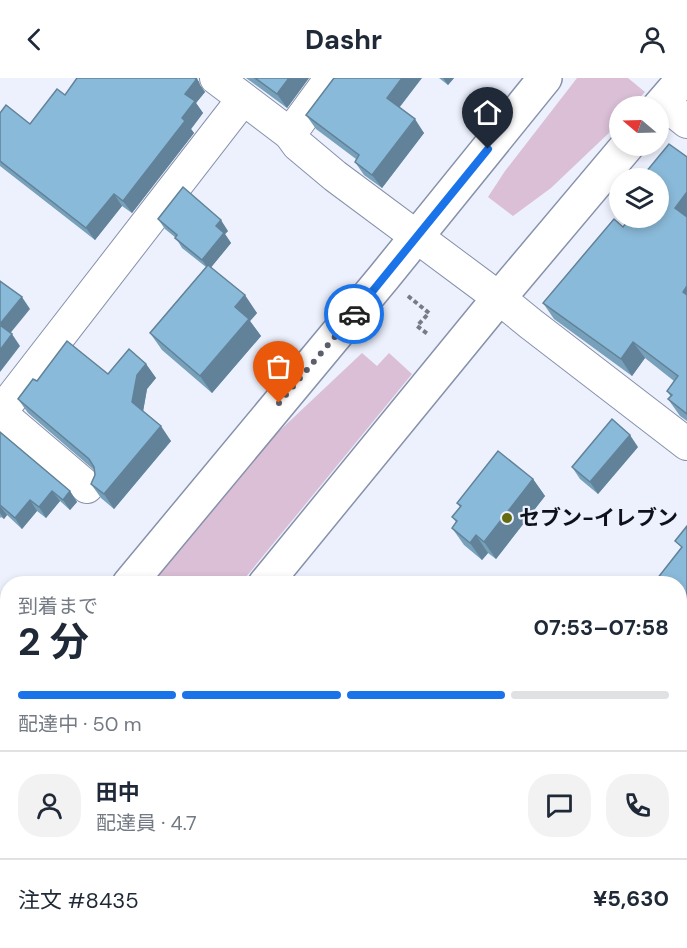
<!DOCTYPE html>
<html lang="ja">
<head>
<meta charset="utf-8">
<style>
  :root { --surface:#fff; --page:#f2f2f3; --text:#1f2937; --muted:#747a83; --line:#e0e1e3; --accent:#1a73e8 }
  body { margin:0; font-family:"DM Sans","Noto Sans JP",sans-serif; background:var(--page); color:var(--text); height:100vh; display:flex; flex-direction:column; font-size:22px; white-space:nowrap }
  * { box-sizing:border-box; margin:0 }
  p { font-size:20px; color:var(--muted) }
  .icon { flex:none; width:33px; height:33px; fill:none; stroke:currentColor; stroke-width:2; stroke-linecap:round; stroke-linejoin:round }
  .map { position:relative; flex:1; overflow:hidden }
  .details { position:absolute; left:0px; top:498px; width:687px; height:372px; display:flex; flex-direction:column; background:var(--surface); border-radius:24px 24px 0 0; box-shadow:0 3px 9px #0003 }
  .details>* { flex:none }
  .needle { width:39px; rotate:289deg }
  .tools { position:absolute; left:609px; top:18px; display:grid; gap:12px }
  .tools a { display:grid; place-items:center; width:60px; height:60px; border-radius:50%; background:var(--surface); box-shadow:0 3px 9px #0003; font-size:30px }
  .pin { position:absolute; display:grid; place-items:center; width:51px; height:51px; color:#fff; margin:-62px -26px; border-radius:50% 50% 50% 0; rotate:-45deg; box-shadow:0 0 6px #0007 }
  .pin .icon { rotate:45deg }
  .courier { position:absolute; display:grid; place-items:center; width:60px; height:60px; margin:-30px; border:4px solid #1a73e8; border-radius:50%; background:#fff; color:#222; box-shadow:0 2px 8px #0007 }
  .headline em { font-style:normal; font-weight:700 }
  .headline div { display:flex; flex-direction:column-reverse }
  .headline { display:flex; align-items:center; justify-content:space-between; height:102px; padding:0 18px }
  h1 { font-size:39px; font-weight:700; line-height:45px }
  .bar { display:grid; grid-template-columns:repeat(4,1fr); gap:9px 6px; align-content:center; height:72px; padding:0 18px }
  .bar i { height:8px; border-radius:4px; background:var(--line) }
  .bar .on { background:var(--accent) }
  .bar p { grid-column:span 4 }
  .line { display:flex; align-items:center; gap:15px; padding:0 18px; border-top:2px solid var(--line) }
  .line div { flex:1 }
  .round { display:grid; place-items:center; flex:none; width:63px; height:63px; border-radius:24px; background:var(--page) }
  header { display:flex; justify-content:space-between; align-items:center; height:78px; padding:0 18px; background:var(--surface); font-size:27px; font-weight:700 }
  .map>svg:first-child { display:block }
</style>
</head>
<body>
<header><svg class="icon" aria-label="back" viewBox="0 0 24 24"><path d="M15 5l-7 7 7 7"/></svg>Dashr<svg class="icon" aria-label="person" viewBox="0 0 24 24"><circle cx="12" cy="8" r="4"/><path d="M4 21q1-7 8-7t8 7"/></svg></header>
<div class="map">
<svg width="687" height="870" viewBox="0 0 687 870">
  <rect width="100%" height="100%" fill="#edf1fd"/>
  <g fill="#dabfd6">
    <path d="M577 0H628L645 14 632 28H620L619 43 612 52 551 110 513 138 488 119 505 93Z"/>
    <path d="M362 275 377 288 389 275 412 296 241 505 151 506 276 356Z"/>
    <path d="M7 677V789L0 798V686Z"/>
  </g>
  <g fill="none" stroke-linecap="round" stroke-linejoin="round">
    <path stroke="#62a3ad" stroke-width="8" d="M680 786 687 792"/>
    <defs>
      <g id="street">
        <path d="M216 0 290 56 298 67 335 98 499 220 531 246 687 366"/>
        <path d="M663 25 687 44"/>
        <path d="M290 56 331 0"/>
        <path d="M0 335 243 21"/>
        <path d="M0 335 87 409"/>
        <path d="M680 824 687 815"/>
        <path d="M599 862 608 870"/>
        <path d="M256 870 262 862"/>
        <path d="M643 870 649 862"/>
      </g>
      <g id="secondary">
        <path d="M658 30 684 0"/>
        <path d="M129 506 384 199 545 0"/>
        <path d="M265 506 499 220 627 68"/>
        <path d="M0 661 8 652"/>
        <path d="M0 827 8 818"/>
      </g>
    </defs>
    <use href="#street" stroke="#8791ab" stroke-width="34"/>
    <use href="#secondary" stroke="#8791ab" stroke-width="36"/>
    <path stroke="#777b86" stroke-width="4" stroke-dasharray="4.5 3" stroke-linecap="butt" d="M408 218 429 235 417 248 429 257"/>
    <use href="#street" stroke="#fff" stroke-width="32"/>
    <use href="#secondary" stroke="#fff" stroke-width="33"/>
  </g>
  <g fill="#77a0bb">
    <path d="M246 0H309L287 30Z"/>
    <path d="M439 0H454L448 7Z"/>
    <path d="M199 3 200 7 205 14 196 25 203 35 191 51 194 55 132 135 122 128 95 162 0 88V35L30 46 65 17Z"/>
    <path d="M399 30 424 55 382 110 364 97 355 84 356 81 316 51 306 37Z"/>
    <path d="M687 79V343L680 338 668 321 671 319 667 313 674 303 645 280 632 298 554 241 543 225 623 149Z"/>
    <path d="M158 141 228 153 225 156 231 165 211 189 257 235 250 243 261 258 212 315 162 272 150 255 206 189 182 170 176 160 165 151Z"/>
    <path d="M146 286 156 300 147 311 143 334 171 363 114 431 101 420 91 406 95 397 94 392 28 335 18 321 37 303 108 296Z"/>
    <path d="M0 354 70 413 77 424 70 432 60 423 46 440 37 433 22 451 7 437 4 441 1 439 0 440Z"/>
    <path d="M638 369 598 416 580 401 572 389Z"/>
    <path d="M533 401 545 418 496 481 488 475 482 482 464 467 452 450 456 444 452 439 460 429 457 425Z"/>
    <path d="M200 862H213L208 869Z"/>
    <path d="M370 862H582V866L586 870H511L504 864 499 870H384L376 864 374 866Z"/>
  </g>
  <g fill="#618298">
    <path d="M194 0H197L200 7 205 14 196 25 203 35 191 51 194 55 132 135 123 123 182 40 185 16Z"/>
    <path d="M289 0H309L287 30 277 16Z"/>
    <path d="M402 0H422L396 34 387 20Z"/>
    <path d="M443 0H454L448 7Z"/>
    <path d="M415 41 424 55 382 110 372 97Z"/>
    <path d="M687 114V145L675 130Z"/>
    <path d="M114 116 122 128 95 162 86 150Z"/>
    <path d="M221 142 228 153 225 156 231 165 209 192 202 182 216 148Z"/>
    <path d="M687 208V220L683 214Z"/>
    <path d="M245 217 257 235 250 243 261 258 212 315 200 298 235 229Z"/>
    <path d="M22 219 30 231 8 258 0 246Z"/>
    <path d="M12 256 20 268 0 294V272Z"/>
    <path d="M633 264 645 280 632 298 621 281Z"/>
    <path d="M146 286 156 300 147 311 142 339 132 324 137 297Z"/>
    <path d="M161 348 171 363 114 431 104 416Z"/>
    <path d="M630 357 638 369 598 416 590 404Z"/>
    <path d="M533 401 545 418 496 481 484 464Z"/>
    <path d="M52 413 60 423 46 440 39 429Z"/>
    <path d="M70 413 77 424 70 432 63 422Z"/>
    <path d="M30 422 37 433 22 451 15 440Z"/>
    <path d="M0 428 7 437 4 441 0 435Z"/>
    <path d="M476 457 488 475 482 482 470 465Z"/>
    <path d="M687 565V596L680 606V575Z"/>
    <path d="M203 862H213L208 869Z"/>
    <path d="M489 862H502L504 864 499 870H483Z"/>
  </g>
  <g fill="#8abad9" stroke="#618298" stroke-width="1.5">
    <path d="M77 0H195L196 2 185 16 195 23 182 40 185 43 123 123 114 116 86 150 0 83V35L6 27 30 46 57 11 65 17Z"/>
    <path d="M255 0H289L277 16Z"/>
    <path d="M334 0H402L387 20 415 41 372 97 355 84 359 77 306 37Z"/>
    <path d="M669 66 687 79V114L675 130 687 139V208L683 214 687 217V336L668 321 672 317 667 313 678 298 633 264 621 281 543 225 614 141 623 149 630 140H658V100H641Z"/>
    <path d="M183 109 221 142 216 148 224 155 202 182 175 160 177 157 158 141Z"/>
    <path d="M208 187 245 217 235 229 249 241 200 298 150 255Z"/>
    <path d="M0 203 22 219 0 246Z"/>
    <path d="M0 247 12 256 0 272Z"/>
    <path d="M67 263 108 296 129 271 146 286 137 297 132 324 161 348 104 416 91 406 95 397 94 389 89 381 18 321 33 301 37 303Z"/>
    <path d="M612 341 630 357 590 404 572 389Z"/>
    <path d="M0 354 70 413 63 422 52 413 39 429 30 422 15 440 0 427Z"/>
    <path d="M498 373 533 401 484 464 476 457 470 465 452 450 457 443 452 439 461 428 457 425Z"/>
    <path d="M687 448V565L680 575V506H653L682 469 675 463Z"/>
    <path d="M686 841 687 870H658L664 862H680V842L683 844Z"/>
    <path d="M381 862H489L483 870H391Z"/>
    <path d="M508 862H578L586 870H518Z"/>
  </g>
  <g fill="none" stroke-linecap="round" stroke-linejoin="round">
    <path stroke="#5c5f6a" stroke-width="6" stroke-dasharray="0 10.8" d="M279 325 354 236"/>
    <path stroke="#1a73e8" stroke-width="8" d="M354 236 488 71"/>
  </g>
  <circle fill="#646b10" stroke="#edf1fd" stroke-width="2" cx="507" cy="440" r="6"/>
  <g text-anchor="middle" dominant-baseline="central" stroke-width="4.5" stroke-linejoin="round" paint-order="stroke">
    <g font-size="21" font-weight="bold" fill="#0e111b" stroke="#edf1fd" text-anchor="start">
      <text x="519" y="440">セブン-イレブン</text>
    </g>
  </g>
</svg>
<div class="tools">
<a><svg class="needle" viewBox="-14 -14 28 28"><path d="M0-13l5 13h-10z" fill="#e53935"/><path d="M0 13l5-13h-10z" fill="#747a83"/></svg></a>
<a><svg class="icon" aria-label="layers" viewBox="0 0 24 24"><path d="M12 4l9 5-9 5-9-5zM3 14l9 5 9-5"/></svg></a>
</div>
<div class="pin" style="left:279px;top:325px;background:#ea580c"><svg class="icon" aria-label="bag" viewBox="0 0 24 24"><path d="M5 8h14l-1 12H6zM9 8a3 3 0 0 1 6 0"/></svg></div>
<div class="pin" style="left:488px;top:71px;background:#1f2937"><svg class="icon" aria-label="home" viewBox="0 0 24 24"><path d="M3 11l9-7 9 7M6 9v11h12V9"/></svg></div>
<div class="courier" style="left:354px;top:236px"><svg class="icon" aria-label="car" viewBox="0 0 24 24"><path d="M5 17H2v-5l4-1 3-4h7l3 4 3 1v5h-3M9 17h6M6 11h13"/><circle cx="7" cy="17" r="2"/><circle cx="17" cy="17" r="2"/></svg></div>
<section class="details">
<div class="headline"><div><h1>2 分</h1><p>到着まで</p></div><em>07:53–07:58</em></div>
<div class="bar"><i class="on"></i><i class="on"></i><i class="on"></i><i></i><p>配達中 · 50 m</p></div>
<div class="line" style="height:108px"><a class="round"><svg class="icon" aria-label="person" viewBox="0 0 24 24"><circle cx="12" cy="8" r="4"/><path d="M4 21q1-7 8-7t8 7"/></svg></a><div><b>田中</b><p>配達員 · 4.7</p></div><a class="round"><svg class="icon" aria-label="chat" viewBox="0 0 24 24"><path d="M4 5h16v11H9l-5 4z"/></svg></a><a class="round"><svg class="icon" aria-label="phone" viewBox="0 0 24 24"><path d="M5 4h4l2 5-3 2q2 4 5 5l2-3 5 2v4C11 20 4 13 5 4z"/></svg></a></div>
<div class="line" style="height:78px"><div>注文 #8435</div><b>¥5,630</b></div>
</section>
</div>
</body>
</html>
